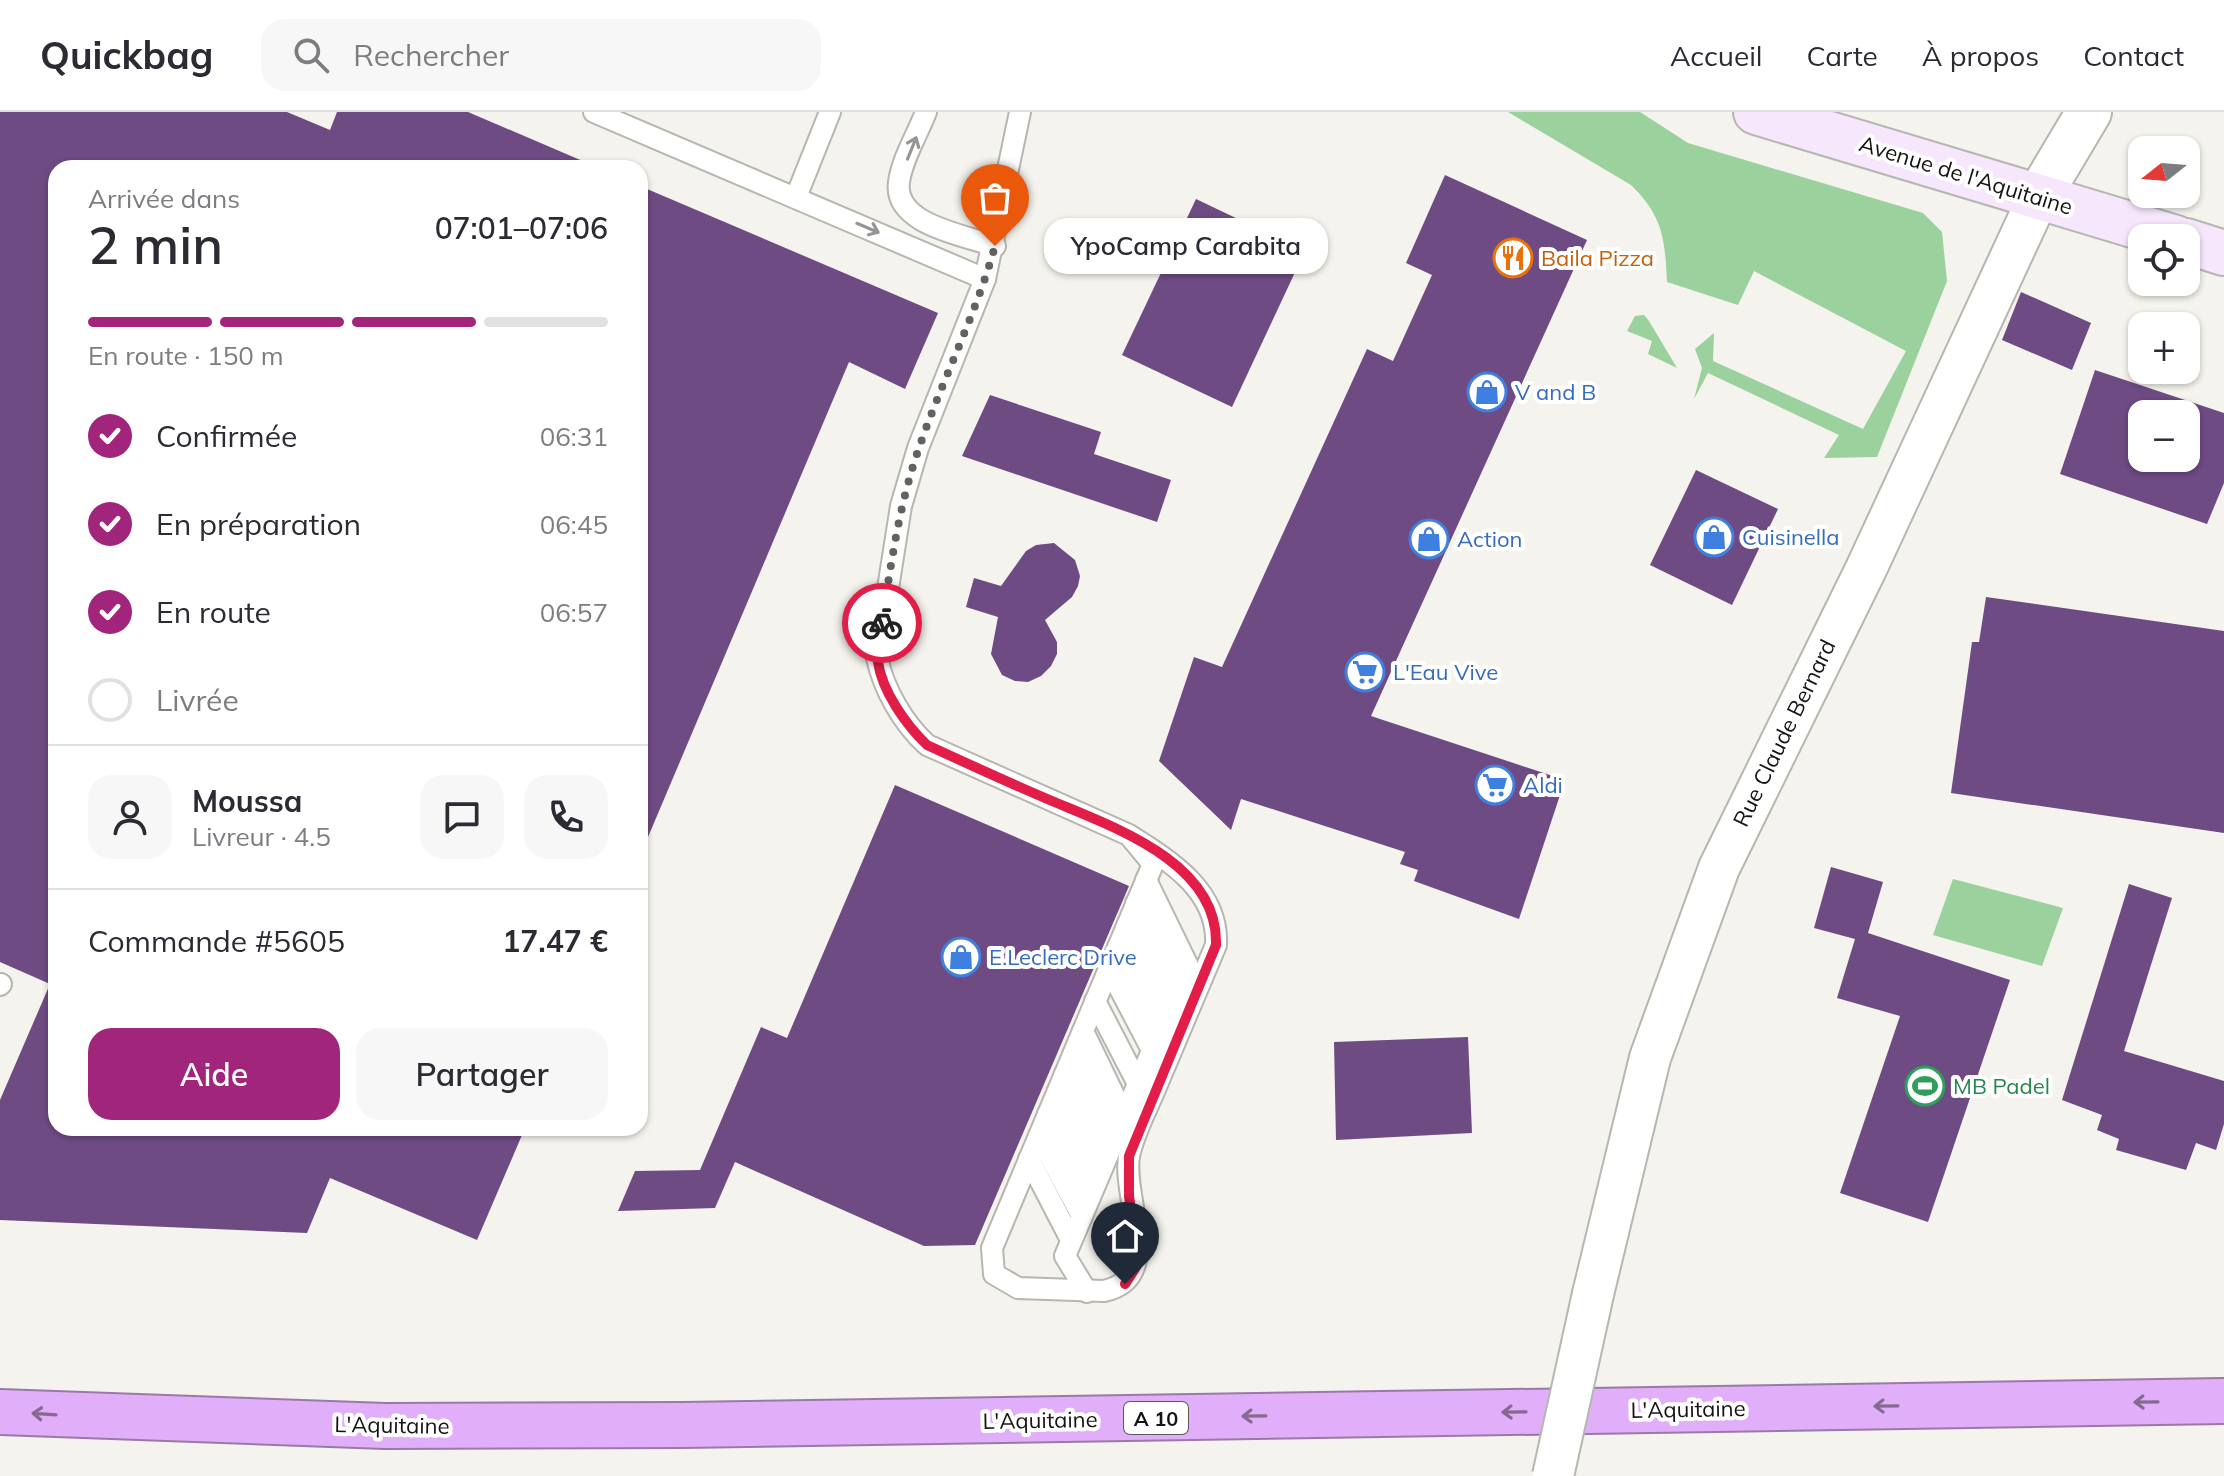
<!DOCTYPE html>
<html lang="fr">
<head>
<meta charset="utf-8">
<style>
  :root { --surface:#fff; --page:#f7f7f7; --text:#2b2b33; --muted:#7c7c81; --line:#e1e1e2; --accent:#a0257b }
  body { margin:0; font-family:Mulish,sans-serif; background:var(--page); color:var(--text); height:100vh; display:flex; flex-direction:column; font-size:30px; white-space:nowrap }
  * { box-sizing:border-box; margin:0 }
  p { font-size:26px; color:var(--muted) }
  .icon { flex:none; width:44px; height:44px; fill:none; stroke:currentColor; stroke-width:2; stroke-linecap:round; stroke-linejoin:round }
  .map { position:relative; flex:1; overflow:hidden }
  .drawer { position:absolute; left:48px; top:48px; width:600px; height:976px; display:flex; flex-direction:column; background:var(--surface); border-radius:24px; box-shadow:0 2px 6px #0004 }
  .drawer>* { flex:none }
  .needle { width:52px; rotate:253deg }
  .controls { position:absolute; left:2128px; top:24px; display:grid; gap:16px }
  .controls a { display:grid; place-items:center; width:72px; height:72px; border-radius:16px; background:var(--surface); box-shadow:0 2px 6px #0004; font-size:40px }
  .pin { position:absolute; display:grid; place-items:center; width:68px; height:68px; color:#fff; margin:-82px -34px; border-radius:50% 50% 50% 0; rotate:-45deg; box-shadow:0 0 8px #0007 }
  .pin .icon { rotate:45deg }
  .courier { position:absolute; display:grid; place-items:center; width:80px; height:80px; margin:-40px; border:6px solid #e11d48; border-radius:50%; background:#fff; color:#222; box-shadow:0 2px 10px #0007 }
  .bubble { position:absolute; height:56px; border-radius:24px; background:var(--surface); box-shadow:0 2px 6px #0004; font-size:26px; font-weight:600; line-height:56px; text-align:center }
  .overview em { font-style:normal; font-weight:600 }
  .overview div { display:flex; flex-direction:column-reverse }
  .overview { display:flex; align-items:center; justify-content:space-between; height:136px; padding:0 40px }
  h1 { font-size:52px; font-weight:600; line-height:60px }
  .bar { display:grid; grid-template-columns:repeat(4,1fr); gap:12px 8px; align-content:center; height:96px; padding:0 40px }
  .bar i { height:10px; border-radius:6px; background:var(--line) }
  .bar .active { background:var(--accent) }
  .bar p { grid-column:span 4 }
  .line { display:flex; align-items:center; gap:20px; padding:0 40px; border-top:2px solid var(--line) }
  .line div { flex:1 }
  .round { display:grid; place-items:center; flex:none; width:84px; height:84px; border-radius:24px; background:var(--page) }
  ol { padding:0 40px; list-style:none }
  li { display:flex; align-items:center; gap:24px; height:88px }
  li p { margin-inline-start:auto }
  li .icon { padding:8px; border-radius:50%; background:var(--accent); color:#fff; stroke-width:4 }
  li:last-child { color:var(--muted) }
  li i { width:44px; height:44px; border:4px solid var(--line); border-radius:50% }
  .primary-button { display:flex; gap:16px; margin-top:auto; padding:16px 40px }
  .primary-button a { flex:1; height:92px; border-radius:24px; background:var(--accent); color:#fff; font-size:32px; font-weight:600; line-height:92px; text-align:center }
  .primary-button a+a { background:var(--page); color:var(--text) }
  header { display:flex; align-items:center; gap:48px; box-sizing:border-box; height:112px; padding:0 40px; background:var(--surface); border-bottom:2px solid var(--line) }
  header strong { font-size:38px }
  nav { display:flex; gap:44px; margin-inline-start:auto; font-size:28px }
  .search { width:560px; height:72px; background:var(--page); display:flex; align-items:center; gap:20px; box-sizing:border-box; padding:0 28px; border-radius:24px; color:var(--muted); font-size:30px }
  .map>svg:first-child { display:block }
</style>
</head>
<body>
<header>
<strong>Quickbag</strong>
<div class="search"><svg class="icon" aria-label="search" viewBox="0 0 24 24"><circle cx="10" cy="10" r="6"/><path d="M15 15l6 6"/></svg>Rechercher</div>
<nav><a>Accueil</a><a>Carte</a><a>À propos</a><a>Contact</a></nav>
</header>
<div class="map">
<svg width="2224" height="1364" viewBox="0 0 2224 1364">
  <rect width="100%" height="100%" fill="#f4f3ed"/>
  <g fill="#9ad19d">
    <path d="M1508 0H1640L1688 31 1923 101 1942 120 1947 169 1877 345 1824 346 1839 323 1708 261 1694 287 1702 256 1695 237 1714 221 1713 249 1863 317 1906 239 1754 159 1738 193 1667 170C1665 127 1663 104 1631 73Z"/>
    <path d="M1644 203 1649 209 1677 256 1648 242 1652 229 1627 219 1635 204Z"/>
    <path d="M1953 767 2063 796 2042 854 1933 823Z"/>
  </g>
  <g fill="#6f4b84" fill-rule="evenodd">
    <path d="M0 0H287L330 18 337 0H468L599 56H56V1016H525L477 1128 330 1066 307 1121 0 1108V988L50 872 0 850Z"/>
    <path d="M1445 63 1587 128 1371 604 1565 668 1519 807 1414 769 1418 758 1400 752 1405 740 1241 687 1231 718 1159 649 1194 545 1222 555 1367 237 1393 249 1432 163 1406 151Z"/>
    <path d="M640 74 938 201 905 277 849 250 640 744Z"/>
    <path d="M1196 87 1305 139 1232 295 1122 243Z"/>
    <path d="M2021 180 2091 211 2072 258 2002 228Z"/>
    <path d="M2095 258 2224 301V371L2207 412 2060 362ZM2142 302H2186V346H2142Z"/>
    <path d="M990 283 1101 320 1094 342 1171 368 1157 410 962 344Z"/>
    <path d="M1696 358 1778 397 1732 493 1650 453Z"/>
    <path d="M1054 431 1075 448 1080 464 1078 474 1072 485 1045 508 1057 530V542L1051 554 1041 564 1028 570 1015 569 1002 563 991 542 998 505 966 495 974 466 1001 474 1026 439 1036 433Z"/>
    <path d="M1986 485 2224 519V721L1951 681 1972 530H1979Z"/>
    <path d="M895 673 1129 774 975 1133 924 1134 735 1050 715 1096 618 1099 635 1059 700 1058 761 915 787 926Z"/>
    <path d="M1831 755 1883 770 1868 821 2010 868 1928 1110 1840 1081 1900 904 1837 886 1855 827 1814 816Z"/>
    <path d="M2129 772 2172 786 2124 939 2224 969V1012L2216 1038 2196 1031 2186 1058 2116 1038 2119 1027 2097 1018 2102 1003 2062 988Z"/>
    <path d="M1468 925 1472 1021 1336 1028 1334 930Z"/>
  </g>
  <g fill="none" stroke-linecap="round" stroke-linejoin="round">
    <defs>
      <g id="service">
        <path d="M594 0 985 167"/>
        <path d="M926 0C918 21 902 47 899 70 893 113 965 123 995 134"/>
        <path d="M1020 0 985 167 918 336 901 394 877 546C884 578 903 611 927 633L1129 723 1153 752 992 1136 994 1162 1018 1176 1104 1179C1165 1166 1122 1087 1129 1044 1134 1020 1147 997 1156 975 1176 928 1196 880 1216 833 1219 779 1170 749 1129 723"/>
        <path d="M796 85 830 0"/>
        <path d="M1136 791 1179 875"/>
        <path d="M1128 812 1170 896"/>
        <path d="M1119 833 1161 916"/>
        <path d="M1109 856 1152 938"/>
        <path d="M0 873 1 872"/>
        <path d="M1095 889 1138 972"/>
        <path d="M1083 919 1124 1004"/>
        <path d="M1074 941 1116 1025"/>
        <path d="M1065 962 1107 1045"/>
        <path d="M1057 981 1099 1063"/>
        <path d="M1048 1002 1090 1085"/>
        <path d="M1039 1024 1082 1104"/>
        <path d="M1029 1047 1071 1128"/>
        <path d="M1087 1180 1065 1144 1188 854 1146 768"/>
      </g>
      <path id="minor" d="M1593 1182 1650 946 1719 756 1866 457 2039 84"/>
      <path id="tertiary" d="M2039 84 2089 0"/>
      <g id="secondary">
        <path d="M1756 0 2176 126"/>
        <path d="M2186 129 2224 141"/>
      </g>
      <path id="motorway" d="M0 1300 385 1314 683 1313 2224 1289"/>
    </defs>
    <use href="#service" stroke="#b7b6b0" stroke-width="24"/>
    <use href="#minor" stroke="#b7b6b0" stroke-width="44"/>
    <use href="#tertiary" stroke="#b7b6b0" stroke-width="48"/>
    <use href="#secondary" stroke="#b7b6b0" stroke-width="48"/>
    <use href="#motorway" stroke="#9a79a8" stroke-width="48"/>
    <use href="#service" stroke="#fff" stroke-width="20"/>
    <use href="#minor" stroke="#fff" stroke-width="40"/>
    <use href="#tertiary" stroke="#fff" stroke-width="44"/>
    <use href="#secondary" stroke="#f6e7fd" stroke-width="44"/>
    <use href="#motorway" stroke="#e1aff9" stroke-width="44"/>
    <defs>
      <path id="minor-bridge" d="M1553 1364 1593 1182"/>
    </defs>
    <use href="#minor-bridge" stroke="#b7b6b0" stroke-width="44" stroke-linecap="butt"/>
    <use href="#minor-bridge" stroke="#fff" stroke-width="40"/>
  </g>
  <defs><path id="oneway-shaft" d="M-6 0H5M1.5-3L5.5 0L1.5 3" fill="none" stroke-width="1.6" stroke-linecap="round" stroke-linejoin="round" transform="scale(2)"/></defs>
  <g stroke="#969594">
    <use href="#oneway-shaft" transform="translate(912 36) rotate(-68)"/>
    <use href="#oneway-shaft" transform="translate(868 116) rotate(23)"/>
  </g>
  <g stroke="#856991">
    <use href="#oneway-shaft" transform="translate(2146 1290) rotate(179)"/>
    <use href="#oneway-shaft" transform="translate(1886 1294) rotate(179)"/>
    <use href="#oneway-shaft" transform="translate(1514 1300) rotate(179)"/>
    <use href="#oneway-shaft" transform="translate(44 1302) rotate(-176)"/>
    <use href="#oneway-shaft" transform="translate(1254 1304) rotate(179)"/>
  </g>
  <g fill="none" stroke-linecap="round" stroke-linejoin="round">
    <path stroke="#63625f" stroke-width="8" stroke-dasharray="0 14.4" d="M882 511C891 452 899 393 919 336 942 268 976 203 995 134"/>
    <path stroke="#e11d48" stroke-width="10" d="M882 511C880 523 876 537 878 550 882 579 906 613 927 633 966 651 1005 669 1045 686 1107 713 1219 748 1216 833L1129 1044V1084L1137 1142 1136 1155 1125 1172"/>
  </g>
  <defs>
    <symbol id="restaurant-ring" viewBox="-11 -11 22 22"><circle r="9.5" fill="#fff" stroke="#e8710a" stroke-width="1.5"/><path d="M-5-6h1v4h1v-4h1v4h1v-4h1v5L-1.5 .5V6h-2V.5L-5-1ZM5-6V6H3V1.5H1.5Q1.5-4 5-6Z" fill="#e8710a"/></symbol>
    <symbol id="shop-ring" viewBox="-11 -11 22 22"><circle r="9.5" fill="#fff" stroke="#3f7fe0" stroke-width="1.5"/><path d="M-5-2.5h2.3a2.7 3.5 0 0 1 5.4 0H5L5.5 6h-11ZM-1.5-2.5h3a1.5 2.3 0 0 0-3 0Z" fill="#3f7fe0"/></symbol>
    <symbol id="supermarket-ring" viewBox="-11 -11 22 22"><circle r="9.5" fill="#fff" stroke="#3f7fe0" stroke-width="1.5"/><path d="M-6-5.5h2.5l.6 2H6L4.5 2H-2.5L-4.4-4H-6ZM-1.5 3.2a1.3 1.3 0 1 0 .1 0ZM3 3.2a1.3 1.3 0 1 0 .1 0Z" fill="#3f7fe0"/></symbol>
    <symbol id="stadium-ring" viewBox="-11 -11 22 22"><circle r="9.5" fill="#fff" stroke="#2e9e5b" stroke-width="1.5"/><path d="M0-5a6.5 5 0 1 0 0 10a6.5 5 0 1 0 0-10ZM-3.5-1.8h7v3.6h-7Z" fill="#2e9e5b"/></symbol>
  </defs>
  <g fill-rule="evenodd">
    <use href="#restaurant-ring" x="1491" y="124" width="44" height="44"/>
    <use href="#shop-ring" x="1465" y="258" width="44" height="44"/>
    <use href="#shop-ring" x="1692" y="403" width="44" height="44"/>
    <use href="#shop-ring" x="1407" y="405" width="44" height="44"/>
    <use href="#supermarket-ring" x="1343" y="538" width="44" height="44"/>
    <use href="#supermarket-ring" x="1473" y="651" width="44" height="44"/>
    <use href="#shop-ring" x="939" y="823" width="44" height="44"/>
    <use href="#stadium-ring" x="1903" y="952" width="44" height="44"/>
  </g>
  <g text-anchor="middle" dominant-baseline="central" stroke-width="8" stroke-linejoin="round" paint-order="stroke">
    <rect fill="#fff" stroke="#5b5a59" stroke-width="2" x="1124" y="1290" width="64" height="32" rx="6"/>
    <g font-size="20" font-weight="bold" fill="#151412">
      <text x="1156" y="1306">A 10</text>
    </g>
    <g font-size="22" fill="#151412" stroke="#fff">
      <text transform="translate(1966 63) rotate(17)">Avenue de l'Aquitaine</text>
      <text transform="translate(1784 621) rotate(-64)">Rue Claude Bernard</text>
      <text transform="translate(1688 1297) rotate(-1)">L'Aquitaine</text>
      <text transform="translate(1040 1308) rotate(-1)">L'Aquitaine</text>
      <text transform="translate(392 1313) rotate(1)">L'Aquitaine</text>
    </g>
    <g font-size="22" fill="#c56008" stroke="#fff" text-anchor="start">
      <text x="1541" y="146">Baila Pizza</text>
    </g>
    <g font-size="22" fill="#366cbe" stroke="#fff" text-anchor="start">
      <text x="1515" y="280">V and B</text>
      <text x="1742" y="425">Cuisinella</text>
      <text x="1457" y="427">Action</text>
      <text x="1393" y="560">L'Eau Vive</text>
      <text x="1523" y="673">Aldi</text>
      <text x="989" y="845">E.Leclerc Drive</text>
    </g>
    <g font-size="22" fill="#27864d" stroke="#fff" text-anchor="start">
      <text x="1953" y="974">MB Padel</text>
    </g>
  </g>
</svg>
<div class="controls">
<a><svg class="needle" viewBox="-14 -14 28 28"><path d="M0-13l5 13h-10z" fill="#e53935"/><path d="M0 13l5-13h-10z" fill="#7c7c81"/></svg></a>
<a><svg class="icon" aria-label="locate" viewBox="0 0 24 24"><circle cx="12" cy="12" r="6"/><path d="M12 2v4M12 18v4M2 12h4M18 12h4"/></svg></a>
<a>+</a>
<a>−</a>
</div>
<div class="pin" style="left:995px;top:134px;background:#ea580c"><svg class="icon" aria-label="bag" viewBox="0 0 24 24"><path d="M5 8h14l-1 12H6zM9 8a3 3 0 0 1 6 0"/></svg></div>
<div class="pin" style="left:1125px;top:1172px;background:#1f2937"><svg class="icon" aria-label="home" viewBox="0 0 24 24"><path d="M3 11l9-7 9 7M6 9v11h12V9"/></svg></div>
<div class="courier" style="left:882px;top:511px"><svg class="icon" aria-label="bike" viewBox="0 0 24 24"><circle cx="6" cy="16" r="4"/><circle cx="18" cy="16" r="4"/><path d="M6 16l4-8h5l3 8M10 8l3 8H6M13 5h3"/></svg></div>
<div class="bubble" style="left:1044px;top:106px;width:284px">YpoCamp Carabita</div>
<section class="drawer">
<div class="overview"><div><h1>2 min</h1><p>Arrivée dans</p></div><em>07:01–07:06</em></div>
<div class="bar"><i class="active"></i><i class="active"></i><i class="active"></i><i></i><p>En route · 150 m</p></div>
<ol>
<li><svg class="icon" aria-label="check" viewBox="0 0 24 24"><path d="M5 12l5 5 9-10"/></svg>Confirmée<p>06:31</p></li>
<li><svg class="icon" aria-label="check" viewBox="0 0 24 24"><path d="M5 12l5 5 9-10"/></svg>En préparation<p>06:45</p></li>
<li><svg class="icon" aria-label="check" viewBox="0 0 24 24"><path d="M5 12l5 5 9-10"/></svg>En route<p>06:57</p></li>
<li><i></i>Livrée</li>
</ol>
<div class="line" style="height:144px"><a class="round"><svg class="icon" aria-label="person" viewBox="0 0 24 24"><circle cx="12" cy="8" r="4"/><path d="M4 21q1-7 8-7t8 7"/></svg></a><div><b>Moussa</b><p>Livreur · 4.5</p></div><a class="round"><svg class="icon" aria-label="chat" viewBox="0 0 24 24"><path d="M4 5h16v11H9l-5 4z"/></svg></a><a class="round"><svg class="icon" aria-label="phone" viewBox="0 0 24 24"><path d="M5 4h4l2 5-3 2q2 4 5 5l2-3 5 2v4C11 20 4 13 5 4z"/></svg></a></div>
<div class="line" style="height:104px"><div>Commande #5605</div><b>17.47 €</b></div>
<div class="primary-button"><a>Aide</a><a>Partager</a></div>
</section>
</div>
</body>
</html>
